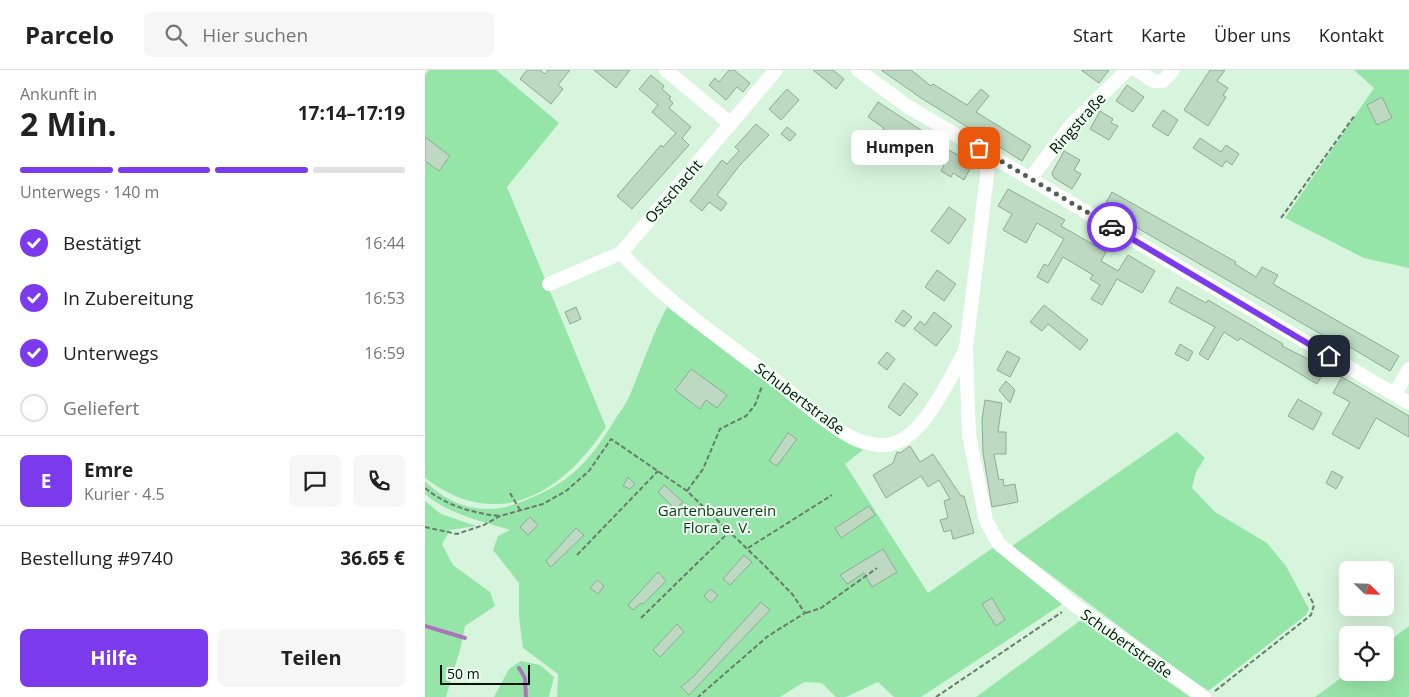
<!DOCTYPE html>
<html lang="de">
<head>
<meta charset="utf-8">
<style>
  :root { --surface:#fff; --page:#f6f6f6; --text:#222; --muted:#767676; --line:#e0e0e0; --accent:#7c3aed }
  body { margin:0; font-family:"Open Sans",sans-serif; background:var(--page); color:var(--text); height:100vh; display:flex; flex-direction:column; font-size:19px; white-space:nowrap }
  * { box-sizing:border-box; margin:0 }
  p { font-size:16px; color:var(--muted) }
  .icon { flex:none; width:28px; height:28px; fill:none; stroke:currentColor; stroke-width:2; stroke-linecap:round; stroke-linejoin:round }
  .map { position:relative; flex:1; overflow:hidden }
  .panel { display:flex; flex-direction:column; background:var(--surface); width:425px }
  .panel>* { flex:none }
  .needle { width:32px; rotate:113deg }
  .fabs { position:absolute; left:914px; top:491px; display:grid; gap:10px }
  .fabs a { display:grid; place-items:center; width:55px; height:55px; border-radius:8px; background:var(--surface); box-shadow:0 5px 20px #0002; font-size:25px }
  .scale { position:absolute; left:15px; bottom:12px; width:90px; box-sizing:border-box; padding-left:5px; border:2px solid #071009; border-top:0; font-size:14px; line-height:18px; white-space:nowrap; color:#071009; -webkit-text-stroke:4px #ecfeef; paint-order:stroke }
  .pin { position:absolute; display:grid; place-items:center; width:42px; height:42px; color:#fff; margin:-21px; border-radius:10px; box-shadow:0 2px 8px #0006 }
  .courier { position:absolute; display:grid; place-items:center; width:50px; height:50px; margin:-25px; border:4px solid #7c3aed; border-radius:50%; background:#fff; color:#222; box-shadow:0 1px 6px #0007 }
  .bubble { position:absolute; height:35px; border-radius:8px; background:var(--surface); box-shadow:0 5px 20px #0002; font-size:16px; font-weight:700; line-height:35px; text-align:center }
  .head em { font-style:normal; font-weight:700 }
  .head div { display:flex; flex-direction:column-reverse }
  .head { display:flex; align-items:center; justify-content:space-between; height:85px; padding:0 20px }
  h1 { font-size:32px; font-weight:700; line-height:38px }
  .bar { display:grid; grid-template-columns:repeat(4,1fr); gap:8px 5px; align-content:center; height:60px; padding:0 20px }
  .bar i { height:6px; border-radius:4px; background:var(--line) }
  .bar .active { background:var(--accent) }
  .bar p { grid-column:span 4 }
  .line { display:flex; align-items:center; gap:12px; padding:0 20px; border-top:1px solid var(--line) }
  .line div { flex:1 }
  .round { display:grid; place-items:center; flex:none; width:52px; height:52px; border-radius:8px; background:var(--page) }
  ol { padding:0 20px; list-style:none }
  li { display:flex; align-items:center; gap:15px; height:55px }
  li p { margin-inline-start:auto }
  li .icon { padding:5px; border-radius:50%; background:var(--accent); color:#fff; stroke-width:4 }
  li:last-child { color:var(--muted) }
  li i { width:28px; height:28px; border:2px solid var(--line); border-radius:50% }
  .button { display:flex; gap:10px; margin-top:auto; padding:10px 20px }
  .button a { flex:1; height:58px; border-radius:8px; background:var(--accent); color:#fff; font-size:20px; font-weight:700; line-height:58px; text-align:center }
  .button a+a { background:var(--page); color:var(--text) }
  header { display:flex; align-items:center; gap:30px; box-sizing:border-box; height:70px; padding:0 25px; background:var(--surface); border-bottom:1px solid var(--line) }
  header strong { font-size:24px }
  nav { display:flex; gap:28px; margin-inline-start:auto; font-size:18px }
  .search { width:350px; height:45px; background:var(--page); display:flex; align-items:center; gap:12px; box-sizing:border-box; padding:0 18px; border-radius:8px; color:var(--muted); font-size:19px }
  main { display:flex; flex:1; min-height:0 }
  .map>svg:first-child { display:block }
</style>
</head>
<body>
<header>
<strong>Parcelo</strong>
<div class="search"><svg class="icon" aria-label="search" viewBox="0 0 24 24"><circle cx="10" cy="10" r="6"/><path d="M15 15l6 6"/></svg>Hier suchen</div>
<nav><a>Start</a><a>Karte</a><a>Über uns</a><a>Kontakt</a></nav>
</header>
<main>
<section class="panel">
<div class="head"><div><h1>2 Min.</h1><p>Ankunft in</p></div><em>17:14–17:19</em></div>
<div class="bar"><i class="active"></i><i class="active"></i><i class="active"></i><i></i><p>Unterwegs · 140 m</p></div>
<ol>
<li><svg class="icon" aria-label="check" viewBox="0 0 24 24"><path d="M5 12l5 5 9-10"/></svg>Bestätigt<p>16:44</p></li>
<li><svg class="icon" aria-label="check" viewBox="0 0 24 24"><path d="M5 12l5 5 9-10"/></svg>In Zubereitung<p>16:53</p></li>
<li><svg class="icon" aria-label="check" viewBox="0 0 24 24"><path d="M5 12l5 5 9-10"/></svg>Unterwegs<p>16:59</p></li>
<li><i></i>Geliefert</li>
</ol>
<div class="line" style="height:90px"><b class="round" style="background:var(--accent);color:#fff">E</b><div><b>Emre</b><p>Kurier · 4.5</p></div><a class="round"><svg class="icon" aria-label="chat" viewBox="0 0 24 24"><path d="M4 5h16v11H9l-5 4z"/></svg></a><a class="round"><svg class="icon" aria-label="phone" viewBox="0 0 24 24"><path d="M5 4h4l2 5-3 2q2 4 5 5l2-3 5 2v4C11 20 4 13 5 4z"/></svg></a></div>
<div class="line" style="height:65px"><div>Bestellung #9740</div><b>36.65 €</b></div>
<div class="button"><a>Hilfe</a><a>Teilen</a></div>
</section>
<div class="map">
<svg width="984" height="627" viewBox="0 0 984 627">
  <rect width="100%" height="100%" fill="#d7f4dc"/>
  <g fill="#96e5a8">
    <path d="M4 0H71L134 53 82 117 181 357C137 424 72 463 0 408V5Z"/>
    <path d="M929 0H984V198L939 188 860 148 949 18Z"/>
    <path d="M242 237 403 359 438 380 420 394 503 523 569 477 639 533 496 627H469L453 612 421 627H411L397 613 379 612 355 627H132L133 604 98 578 94 547V513L68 480 73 466 85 460C56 451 23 444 0 424V411C24 435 57 446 90 434 140 417 163 395 189 351 194 343 201 334 205 325 217 296 227 265 242 237Z"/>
    <path d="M752 362 780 388 771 402 767 418 790 442 842 473 861 496 884 539 881 545 782 622 587 476Z"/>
    <path d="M0 431 16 444 51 456 25 460 17 474 28 495 65 522 70 536 40 556 35 580 21 627H0Z"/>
    <path d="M656 550 765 627H551Z"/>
    <path d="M984 556V627H890L923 603 960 602V574Z"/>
    <path d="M96 591 115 595 129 607 124 627H69L84 599Z"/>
  </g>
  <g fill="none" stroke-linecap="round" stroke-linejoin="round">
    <g stroke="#aa75ba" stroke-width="4">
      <path d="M0 556 40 568"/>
      <path d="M94 598 100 608 101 627"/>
    </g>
  </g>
  <g fill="#bdd9c2" stroke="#8faa94">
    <path d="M102 0H115L120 4 123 0H145L133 15 138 19 126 34 95 9Z"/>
    <path d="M169 0H205L191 18Z"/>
    <path d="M304 0H309L325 13 318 22 312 17 301 30 284 15 290 8 294 12Z"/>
    <path d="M388 0H408L419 9 411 19Z"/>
    <path d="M456 0H486L506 16 508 14 542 35 556 19 564 26 551 42 606 76 597 91 496 28Z"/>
    <path d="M656 0H684L674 13Z"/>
    <path d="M785 0H800L792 11 803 18 798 25 801 27 783 56 759 40Z"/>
    <path d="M226 5 239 16 237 19 246 27 244 29 248 33 244 38 266 57 257 68 264 75 207 139 192 126 236 75 238 77 251 63 227 42 233 35 214 19Z"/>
    <path d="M702 15 719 27 708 42 691 31Z"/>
    <path d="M362 19 374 30 356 50 344 39Z"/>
    <path d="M957 27 967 48 952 55 942 35Z"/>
    <path d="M453 32 519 75 518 77 548 93 539 110 528 103 526 107 516 101 519 95 492 79 490 83 467 69 465 72 457 71 453 66 459 58 443 47Z"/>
    <path d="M738 40 753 50 743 66 727 56Z"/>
    <path d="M675 41 688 49 686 53 693 56 684 70 665 59Z"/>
    <path d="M331 54 344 65 314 96 292 125 302 133 296 141 284 132 277 141 265 131 297 90 302 94 314 81 310 77Z"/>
    <path d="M362 57 371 64 365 71 356 64Z"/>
    <path d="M0 67 25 86 14 101 0 91Z"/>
    <path d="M775 68 796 82 801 75 814 84 807 95 801 91 797 97 768 78Z"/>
    <path d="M639 81 655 90 649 100 656 104 647 119 629 108 627 103Z"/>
    <path d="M583 119 640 150 636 156 681 182 676 191 693 201 703 185 730 201 717 223 692 209 677 235 666 229 675 215 665 209 668 205 638 187 623 213 612 207 619 194 623 196 639 169 612 153 601 173 578 160 587 144 573 136Z"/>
    <path d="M687 122 811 192 810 194 831 207 837 197 853 205 848 214 974 286 965 301 908 267 906 270 678 138Z"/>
    <path d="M524 137 541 149 524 174 506 161Z"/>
    <path d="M512 200 531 214 519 231 500 217Z"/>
    <path d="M752 217 781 233 783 230 858 274 857 276 901 298 892 314 815 268 813 271 799 262 783 290 774 284 790 257 744 232Z"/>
    <path d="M619 235 663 270 655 280 623 254 617 261 605 252Z"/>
    <path d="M151 237 156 249 145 254 140 242Z"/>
    <path d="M478 240 487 247 479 257 470 251Z"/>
    <path d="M509 242 527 256 511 276 489 259 495 251 500 255Z"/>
    <path d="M755 274 768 282 763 291 750 284Z"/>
    <path d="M582 281 595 288 585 307 572 300Z"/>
    <path d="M462 282 470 289 462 300 453 293Z"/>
    <path d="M266 299 302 325 292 338 281 330 275 339 250 320Z"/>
    <path d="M917 307 984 346V367L951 348 934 379 907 364 925 332 908 323Z"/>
    <path d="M581 311 590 320 585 333 574 320Z"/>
    <path d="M479 313 493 324 475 346 463 337Z"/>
    <path d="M873 329 897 343 888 360 863 346Z"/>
    <path d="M560 330 577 333 573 362H581V384H569L574 410 578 409 579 416 590 414 593 432 567 437 558 383 557 350Z"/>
    <path d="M363 363 372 369 352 396 344 391Z"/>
    <path d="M485 376 495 392 508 384 536 426H539L549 463 528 469 526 460 519 462 515 450 523 448 519 431 525 429 514 410 503 417 496 406 461 428 448 405 468 393 472 382 475 383Z"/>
    <path d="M907 401 918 407 911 419 901 413Z"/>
    <path d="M203 407 210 414 205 419 198 416Z"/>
    <path d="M239 415 258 432 250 439 233 422Z"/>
    <path d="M444 436 450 445 416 468 410 458Z"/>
    <path d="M105 447 113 455 103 465 95 457Z"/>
    <path d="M151 458 159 465 126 497 121 491Z"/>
    <path d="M458 479 472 502 447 517 439 503 422 514 415 505Z"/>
    <path d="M319 485 327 492 305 515 298 509Z"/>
    <path d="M233 502 241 511 218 534 216 533 208 540 203 535Z"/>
    <path d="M172 510 179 516 173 524 165 518Z"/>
    <path d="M285 519 293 525 286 533 279 526Z"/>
    <path d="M567 528 580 550 571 556 557 534Z"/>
    <path d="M336 532 345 540 264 625 256 617 269 606Z"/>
    <path d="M252 554 259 562 235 587 228 580Z"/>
  </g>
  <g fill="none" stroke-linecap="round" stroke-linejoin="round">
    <g stroke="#687b6c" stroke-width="2" stroke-dasharray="5 2.5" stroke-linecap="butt">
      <path d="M856 148 930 45"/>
      <path d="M0 418C22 436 47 443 75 446"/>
      <path d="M262 421 278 399 295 359 321 346 330 335 337 316"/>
      <path d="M85 423 95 440"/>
      <path d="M0 457 32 464 59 455 75 446 118 434 141 421 164 401 186 369 262 421 340 496 368 525 380 543 343 566 273 627"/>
      <path d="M323 478 407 425"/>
      <path d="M152 485 233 401"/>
      <path d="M381 543 396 538 452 498"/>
      <path d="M216 548 304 462"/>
      <path d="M790 621 886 545 889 535 883 523"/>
      <path d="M511 627 637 542"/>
    </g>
    <g stroke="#fff" stroke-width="14">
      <path d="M241 0 306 54"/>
      <path d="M433 0 482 36 984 333"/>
      <path d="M712 0 728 11H738L748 0"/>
      <path d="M568 87 563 97 541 278 544 365 561 451 574 474 648 534 779 627"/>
      <path d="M605 109 646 55 702 0"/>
      <path d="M196 183C241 231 294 267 345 306 369 324 402 355 428 368 436 372 452 376 461 375 498 372 525 307 541 279"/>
      <path d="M124 214 196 183 351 0"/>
      <path d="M970 324 984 299"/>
    </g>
  </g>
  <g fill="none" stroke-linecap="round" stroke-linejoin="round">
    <path stroke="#506053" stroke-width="5" stroke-dasharray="0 9" d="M554 78 687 157"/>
    <path stroke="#7c3aed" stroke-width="6" d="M687 157 904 286"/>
  </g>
  <g text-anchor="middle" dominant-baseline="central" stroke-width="4" stroke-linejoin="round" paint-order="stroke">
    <g font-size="15" fill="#071009" stroke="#ecfeef">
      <text transform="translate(652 53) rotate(-48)">Ringstraße</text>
      <text transform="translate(248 121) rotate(-49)">Ostschacht</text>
      <text transform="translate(375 328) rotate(37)">Schubertstraße</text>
      <text transform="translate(702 573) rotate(35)">Schubertstraße</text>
    </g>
    <g font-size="15" fill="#16371f" stroke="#ecfeef">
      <text x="292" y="440">Gartenbauverein<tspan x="292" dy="17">Flora e. V.</tspan></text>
    </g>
  </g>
</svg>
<div class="fabs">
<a><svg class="needle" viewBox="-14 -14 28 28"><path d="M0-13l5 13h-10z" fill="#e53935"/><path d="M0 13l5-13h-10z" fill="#767676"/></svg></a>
<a><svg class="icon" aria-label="locate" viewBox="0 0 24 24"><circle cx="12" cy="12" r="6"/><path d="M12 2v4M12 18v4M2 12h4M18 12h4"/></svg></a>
</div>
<div class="scale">50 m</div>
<div class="pin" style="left:554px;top:78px;background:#ea580c"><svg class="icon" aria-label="bag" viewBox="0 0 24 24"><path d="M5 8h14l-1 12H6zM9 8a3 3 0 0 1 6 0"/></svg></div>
<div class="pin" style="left:904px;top:286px;background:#1f2937"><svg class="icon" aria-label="home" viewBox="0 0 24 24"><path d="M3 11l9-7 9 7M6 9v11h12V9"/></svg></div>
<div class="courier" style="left:687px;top:157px"><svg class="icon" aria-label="car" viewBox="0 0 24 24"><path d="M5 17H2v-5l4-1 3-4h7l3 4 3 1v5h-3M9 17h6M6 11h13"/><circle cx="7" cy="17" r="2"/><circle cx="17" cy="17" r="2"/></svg></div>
<div class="bubble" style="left:426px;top:60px;width:98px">Humpen</div>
</div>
</main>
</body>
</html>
